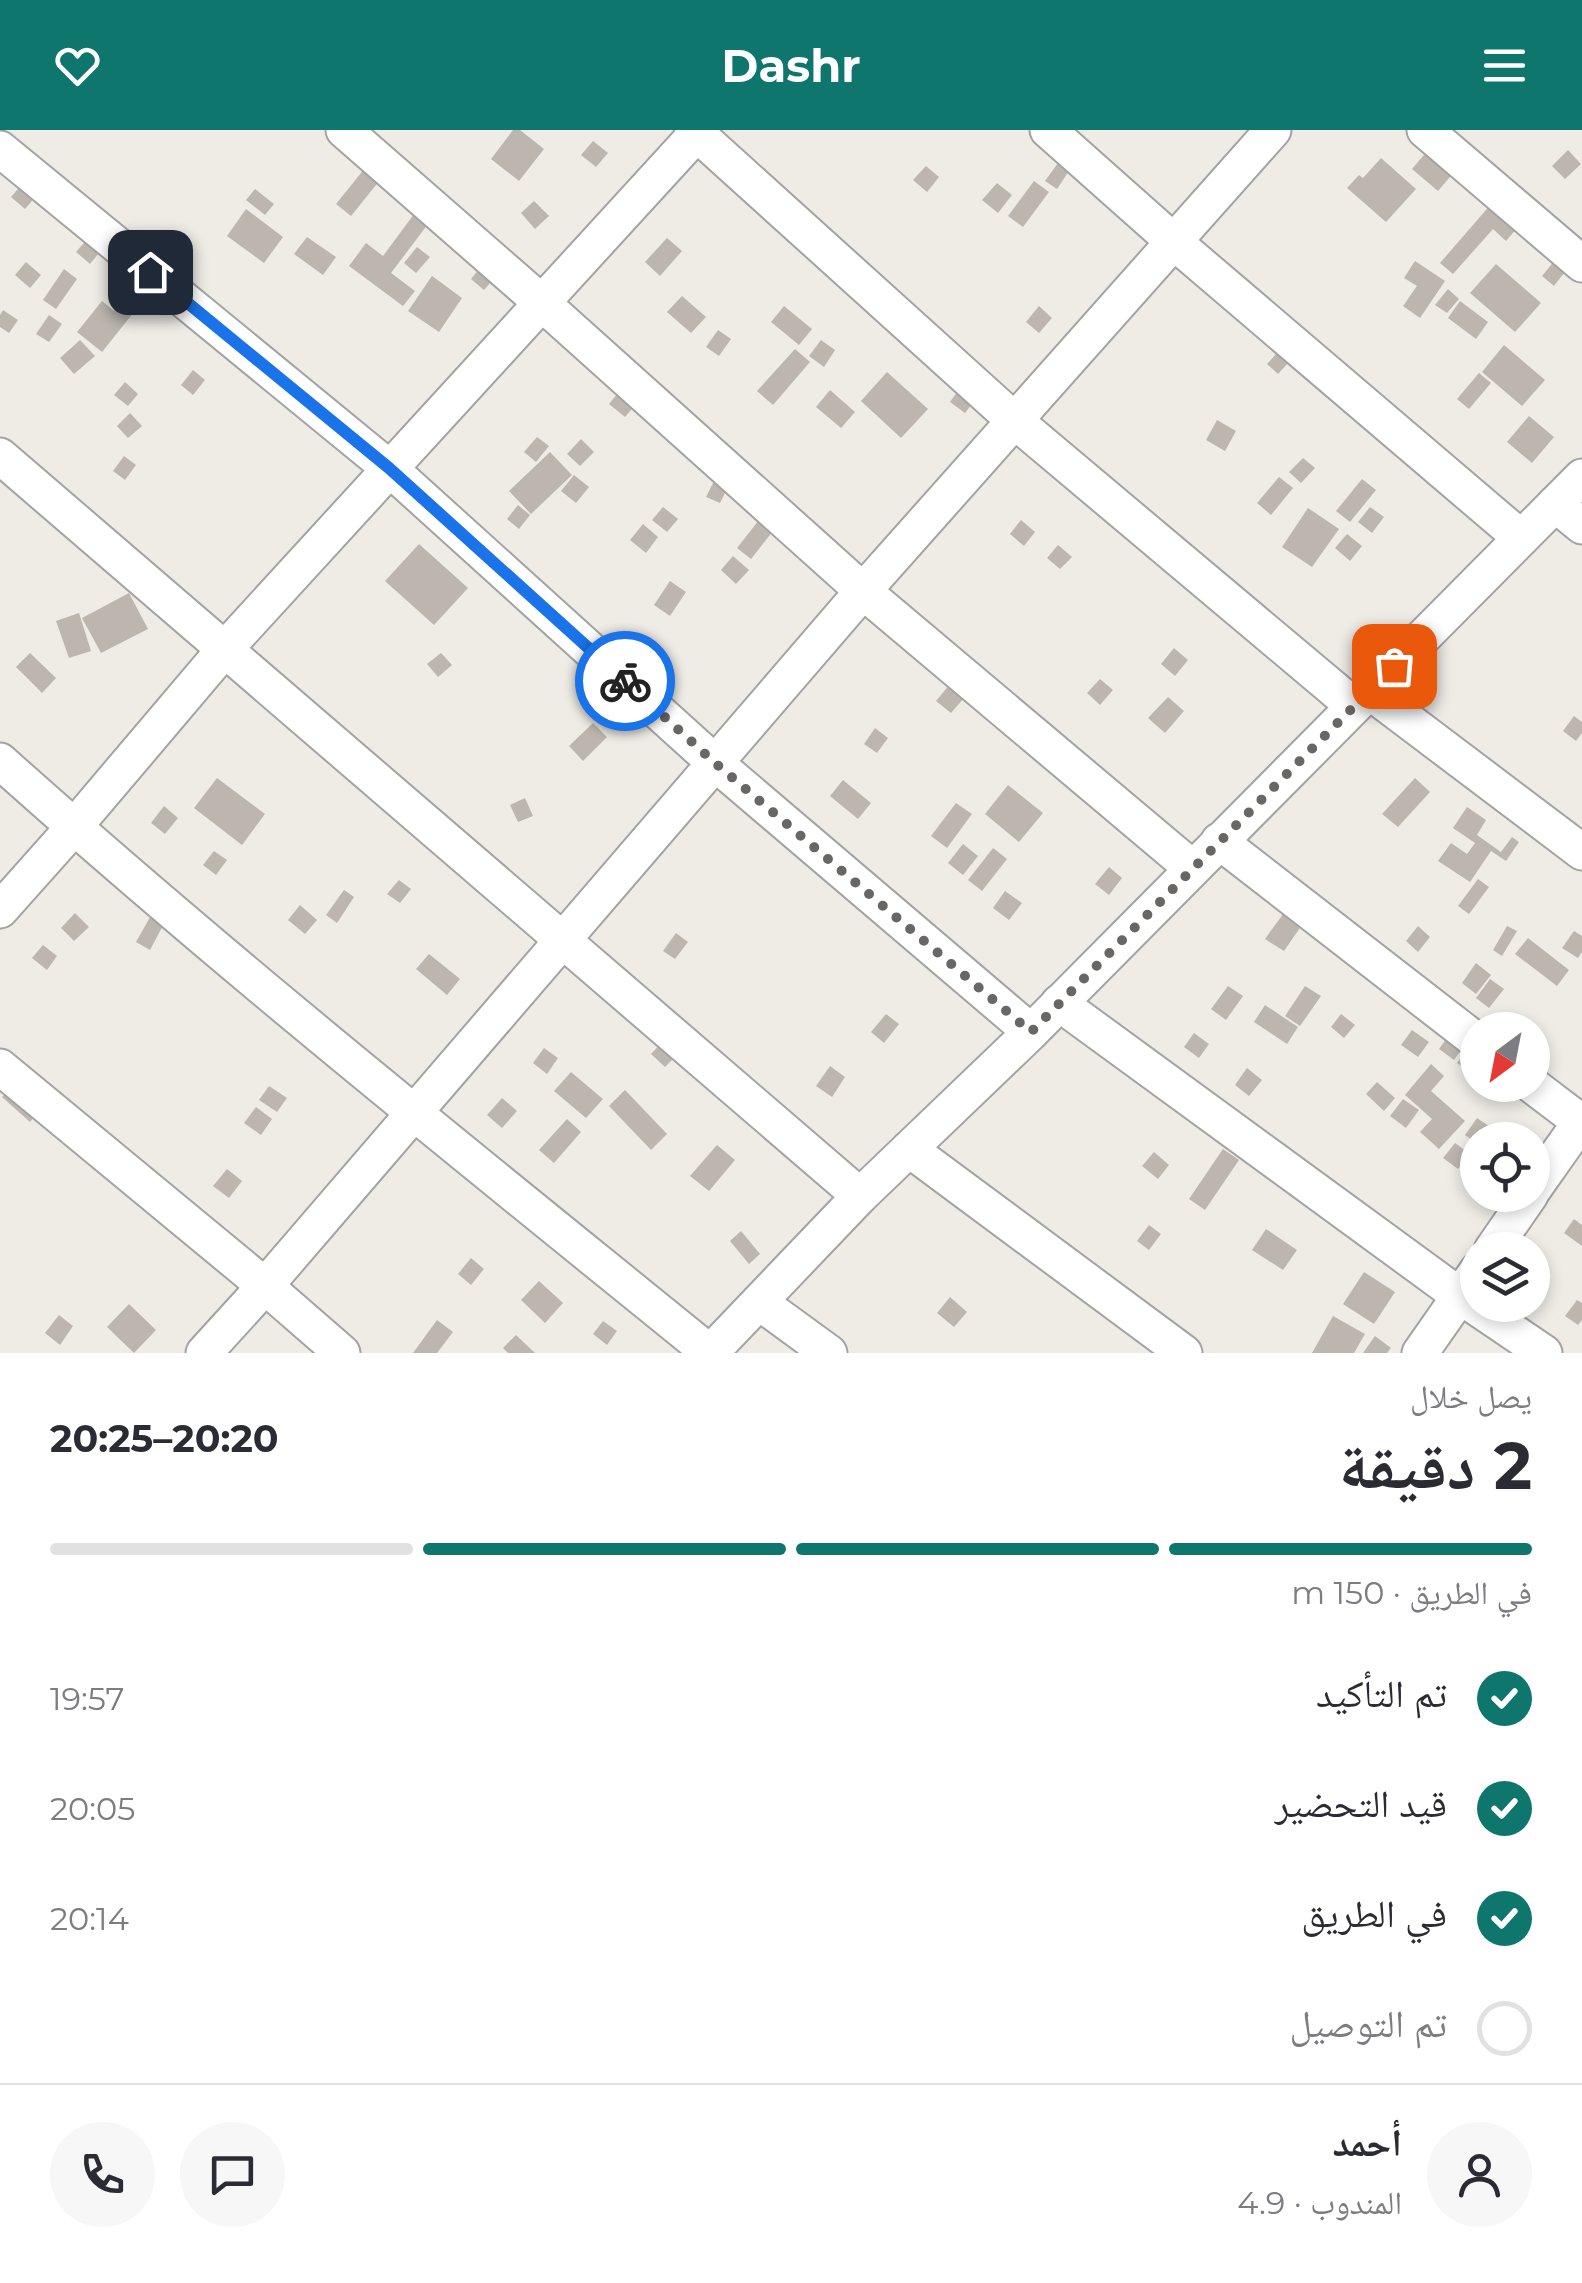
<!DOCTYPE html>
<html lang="ar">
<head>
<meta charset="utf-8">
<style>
  :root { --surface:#fff; --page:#f7f7f7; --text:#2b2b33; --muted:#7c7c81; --line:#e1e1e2; --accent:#0f766e }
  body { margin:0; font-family:Montserrat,"Noto Naskh Arabic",sans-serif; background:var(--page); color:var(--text); direction:rtl; height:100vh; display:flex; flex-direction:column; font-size:38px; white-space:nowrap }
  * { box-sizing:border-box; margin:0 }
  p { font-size:32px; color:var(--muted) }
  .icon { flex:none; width:55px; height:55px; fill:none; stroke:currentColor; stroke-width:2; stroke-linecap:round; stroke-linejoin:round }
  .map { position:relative; height:1223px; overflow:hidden; direction:ltr }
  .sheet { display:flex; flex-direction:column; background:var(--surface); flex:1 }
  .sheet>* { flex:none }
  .needle { width:65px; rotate:212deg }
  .controls { position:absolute; left:1460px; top:882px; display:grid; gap:20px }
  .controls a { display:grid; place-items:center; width:90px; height:90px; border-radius:50%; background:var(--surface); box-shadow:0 5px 15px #0003; font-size:50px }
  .pin { position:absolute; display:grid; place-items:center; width:85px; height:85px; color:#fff; margin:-42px; border-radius:20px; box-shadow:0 5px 15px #0006 }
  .courier { position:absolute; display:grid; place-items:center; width:100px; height:100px; margin:-50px; border:8px solid #1a73e8; border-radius:50%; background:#fff; color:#222; box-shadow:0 2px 12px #0007 }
  .overview em { font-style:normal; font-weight:700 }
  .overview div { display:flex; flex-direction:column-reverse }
  .overview { display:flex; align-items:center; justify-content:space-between; height:170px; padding:0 50px }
  h1 { font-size:65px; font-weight:700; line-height:75px }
  .bar { display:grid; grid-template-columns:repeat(4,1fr); gap:15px 10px; align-content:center; height:120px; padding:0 50px }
  .bar i { height:12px; border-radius:8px; background:var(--line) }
  .bar .active { background:var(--accent) }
  .bar p { grid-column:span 4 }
  .line { display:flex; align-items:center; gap:25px; padding:0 50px; border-top:2px solid var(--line) }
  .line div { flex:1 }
  .round { display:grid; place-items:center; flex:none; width:105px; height:105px; border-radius:52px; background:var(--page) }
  ol { padding:0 50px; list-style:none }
  li { display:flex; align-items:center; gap:30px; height:110px }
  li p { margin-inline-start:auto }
  li .icon { padding:10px; border-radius:50%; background:var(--accent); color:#fff; stroke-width:4 }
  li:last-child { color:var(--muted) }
  li i { width:55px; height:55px; border:5px solid var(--line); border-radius:50% }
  header { display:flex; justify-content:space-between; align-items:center; height:130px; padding:0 50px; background:var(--accent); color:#fff; font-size:45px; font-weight:700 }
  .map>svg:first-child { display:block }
</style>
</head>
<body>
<header><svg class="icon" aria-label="menu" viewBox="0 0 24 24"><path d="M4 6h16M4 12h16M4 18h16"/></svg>Dashr<svg class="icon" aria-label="heart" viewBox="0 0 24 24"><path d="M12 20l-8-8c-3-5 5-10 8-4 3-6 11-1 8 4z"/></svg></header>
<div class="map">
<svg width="1582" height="1223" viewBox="0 0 1582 1223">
  <rect width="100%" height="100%" fill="#efece6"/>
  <g fill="#bcb6af">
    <path d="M513 0H520L544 19 519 51 491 29Z"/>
    <path d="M593 11 608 23 596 37 581 25Z"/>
    <path d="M1429 19 1455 41 1438 61 1412 39Z"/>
    <path d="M1568 20 1581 34 1565 49 1552 36Z"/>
    <path d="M1381 28 1416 59 1386 92 1347 58 1359 45 1363 48Z"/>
    <path d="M1058 33 1069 41 1057 59 1045 51Z"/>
    <path d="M926 36 939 47 927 62 913 50Z"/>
    <path d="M365 38 380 50 351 86 336 74Z"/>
    <path d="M1034 51 1049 62 1023 97 1008 86Z"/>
    <path d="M23 53 37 65 25 79 11 67Z"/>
    <path d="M997 53 1012 65 998 83 982 70Z"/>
    <path d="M255 59 274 74 265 85 246 70Z"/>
    <path d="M534 71 549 86 535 99 521 83Z"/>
    <path d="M1492 73 1518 97 1506 111 1493 99 1453 144 1440 133Z"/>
    <path d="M246 79 283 107 264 133 227 106Z"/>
    <path d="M417 80 431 90 391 143 415 161 403 176 349 136 366 113 383 126Z"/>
    <path d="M89 107 103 118 90 134 76 122Z"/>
    <path d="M307 107 336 127 323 145 294 124Z"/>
    <path d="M667 108 682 121 660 146 645 132Z"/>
    <path d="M417 117 430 127 416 143 404 133Z"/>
    <path d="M1555 130 1567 139 1554 156 1542 146Z"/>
    <path d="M1415 131 1445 151 1420 188 1403 176 1417 156 1404 148Z"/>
    <path d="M26 132 41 145 30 158 15 145Z"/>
    <path d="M484 133 498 144 484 160 471 149Z"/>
    <path d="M1496 134 1541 173 1515 202 1470 163Z"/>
    <path d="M64 139 77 149 56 179 43 170Z"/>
    <path d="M432 146 462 168 439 202 408 181Z"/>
    <path d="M141 147 154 157 102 222 77 202 102 171 114 181Z"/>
    <path d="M1448 159 1459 169 1447 183 1435 175Z"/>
    <path d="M682 166 706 187 691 203 667 182Z"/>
    <path d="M1460 171 1488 192 1476 209 1448 188Z"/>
    <path d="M784 176 812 199 799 215 771 192Z"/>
    <path d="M1039 176 1052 188 1039 203 1026 192Z"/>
    <path d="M3 180 18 190 9 203 0 197V185Z"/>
    <path d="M49 185 62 194 49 212 36 204Z"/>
    <path d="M718 200 731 209 719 226 706 217Z"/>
    <path d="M80 210 95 226 74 244 60 228Z"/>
    <path d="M821 210 835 220 824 237 809 226Z"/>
    <path d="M1284 215 1295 225 1278 244 1267 234Z"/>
    <path d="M1504 215 1545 250 1522 276 1482 242Z"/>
    <path d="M795 219 810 232 773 275 757 261Z"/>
    <path d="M193 240 205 250 193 265 181 255Z"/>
    <path d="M887 242 928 279 901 308 861 271Z"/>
    <path d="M1479 243 1491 253 1469 279 1457 269Z"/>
    <path d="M125 252 138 264 128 276 114 265Z"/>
    <path d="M962 255 977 267 965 283 950 272Z"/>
    <path d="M622 258 638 272 625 287 609 274Z"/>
    <path d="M830 260 855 282 841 298 816 277Z"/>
    <path d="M130 283 142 296 128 308 117 296Z"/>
    <path d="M1529 286 1554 307 1532 333 1507 312Z"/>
    <path d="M1217 290 1236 301 1225 321 1206 310Z"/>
    <path d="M537 307 549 316 536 332 524 322Z"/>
    <path d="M581 309 594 322 580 336 567 324Z"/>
    <path d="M550 322 572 345 531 384 509 361Z"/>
    <path d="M124 326 136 335 125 350 113 341Z"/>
    <path d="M1303 328 1315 338 1301 353 1289 342Z"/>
    <path d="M574 345 589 357 576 373 561 361Z"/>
    <path d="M1279 347 1293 358 1271 385 1257 373Z"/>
    <path d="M715 349 729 355 720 373 706 367Z"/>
    <path d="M1362 349 1376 360 1350 392 1336 381Z"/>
    <path d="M518 375 530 385 519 399 507 389Z"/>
    <path d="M663 377 678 389 667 402 652 390Z"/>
    <path d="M1370 377 1384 387 1372 403 1358 392Z"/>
    <path d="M1308 378 1339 399 1312 437 1282 417Z"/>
    <path d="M759 390 773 401 751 429 737 418Z"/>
    <path d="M1021 390 1035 402 1024 416 1010 404Z"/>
    <path d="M643 394 658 407 646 423 630 410Z"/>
    <path d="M1347 404 1362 416 1350 431 1335 418Z"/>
    <path d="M419 414 468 458 434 495 385 451Z"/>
    <path d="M1058 415 1072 427 1060 439 1047 428Z"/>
    <path d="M733 426 749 440 736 454 721 440Z"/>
    <path d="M670 451 686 462 670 486 654 475Z"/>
    <path d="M129 463 148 499 101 523 82 488Z"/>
    <path d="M79 483 91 521 69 528 56 491Z"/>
    <path d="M1174 518 1188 530 1175 546 1161 534Z"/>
    <path d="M30 523 56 548 42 563 16 537Z"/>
    <path d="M441 523 452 535 438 547 427 534Z"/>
    <path d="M1100 549 1113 560 1100 575 1087 563Z"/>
    <path d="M950 554 965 567 951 583 936 571Z"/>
    <path d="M617 562 632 576 621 589 606 575Z"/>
    <path d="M1168 567 1184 581 1165 603 1148 588Z"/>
    <path d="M1574 586 1582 592V603L1576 611 1563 601Z"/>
    <path d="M593 593 607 607 583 631 569 616Z"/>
    <path d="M875 598 888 608 877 623 864 614Z"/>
    <path d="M217 648 265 684 242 715 194 678Z"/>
    <path d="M1415 648 1430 662 1398 697 1382 684Z"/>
    <path d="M843 650 871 673 858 689 830 666Z"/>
    <path d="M1008 655 1043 683 1019 712 985 684Z"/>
    <path d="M525 668 533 686 518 692 510 675Z"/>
    <path d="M956 673 972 684 947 718 931 706Z"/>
    <path d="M164 676 178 688 165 704 151 693Z"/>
    <path d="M1467 677 1486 690 1477 705 1501 722 1512 707 1519 712 1506 731 1491 721 1470 752 1438 731 1451 713 1467 724 1475 713 1453 698Z"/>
    <path d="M963 714 978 726 963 745 948 733Z"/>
    <path d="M993 718 1007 729 982 761 968 750Z"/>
    <path d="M214 721 227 730 216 745 203 735Z"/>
    <path d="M1109 737 1122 748 1109 765 1095 754Z"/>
    <path d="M1478 749 1489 757 1469 784 1458 776Z"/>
    <path d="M399 750 411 759 400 773 387 764Z"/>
    <path d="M344 760 354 767 337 793 326 785Z"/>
    <path d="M1005 761 1022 773 1009 790 993 778Z"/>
    <path d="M300 775 317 790 305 804 288 790Z"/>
    <path d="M1286 780 1304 792 1284 821 1265 809Z"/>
    <path d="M153 782 166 790 150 820 136 812Z"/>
    <path d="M75 783 89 797 74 811 61 798Z"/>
    <path d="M1418 796 1430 807 1418 822 1406 811Z"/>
    <path d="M1507 796 1517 801 1502 826 1493 820Z"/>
    <path d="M1574 801 1582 806V822L1578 828 1562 818Z"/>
    <path d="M676 803 688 812 675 829 663 821Z"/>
    <path d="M1528 808 1569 840 1557 856 1515 824Z"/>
    <path d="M43 815 57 826 47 840 32 828Z"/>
    <path d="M429 824 460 849 447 865 416 839Z"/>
    <path d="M1476 833 1491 845 1476 864 1462 853Z"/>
    <path d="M1490 849 1504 859 1489 878 1476 868Z"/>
    <path d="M1228 856 1243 866 1226 890 1211 879Z"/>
    <path d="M1305 856 1321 866 1300 896 1285 886Z"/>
    <path d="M1265 875 1298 897 1287 914 1254 892Z"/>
    <path d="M886 884 899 894 884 913 871 902Z"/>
    <path d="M1341 884 1355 895 1344 908 1331 897Z"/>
    <path d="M1412 900 1429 912 1418 927 1401 915Z"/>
    <path d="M1451 902 1466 913 1454 930 1439 919Z"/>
    <path d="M1194 903 1209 914 1199 928 1184 917Z"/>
    <path d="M664 910 678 924 665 937 651 924Z"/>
    <path d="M544 918 558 928 547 944 533 933Z"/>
    <path d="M1468 919 1478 926V934L1470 943 1457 933Z"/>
    <path d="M1431 934 1444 946 1431 961 1465 991 1439 1019 1420 1002 1432 989 1405 965Z"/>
    <path d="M830 936 845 947 832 967 816 956Z"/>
    <path d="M1247 938 1262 950 1249 966 1235 955Z"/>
    <path d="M571 942 603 969 586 988 554 961Z"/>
    <path d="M1377 952 1395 968 1384 981 1366 964Z"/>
    <path d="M13 955 40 980 30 992 2 967Z"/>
    <path d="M269 956 287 968 277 982 259 970Z"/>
    <path d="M625 960 667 1004 651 1020 609 976Z"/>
    <path d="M502 968 517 981 502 998 487 985Z"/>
    <path d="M1403 969 1419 980 1406 998 1390 986Z"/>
    <path d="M256 977 272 989 261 1005 244 993Z"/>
    <path d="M1477 988 1493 999 1485 1010H1478V1014L1465 1005Z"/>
    <path d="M567 989 581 1002 554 1033 539 1020Z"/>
    <path d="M1455 1013 1470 1024 1458 1039 1443 1028Z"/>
    <path d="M717 1015 735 1030 709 1061 690 1046Z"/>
    <path d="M1223 1019 1239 1030 1205 1080 1189 1069Z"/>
    <path d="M1154 1022 1169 1035 1158 1049 1142 1036Z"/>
    <path d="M227 1039 242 1051 229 1068 213 1056Z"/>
    <path d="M1574 1089 1582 1095V1116L1564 1103Z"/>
    <path d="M1149 1095 1161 1104 1149 1120 1137 1111Z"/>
    <path d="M1266 1099 1297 1120 1283 1140 1252 1120Z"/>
    <path d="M741 1101 760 1124 749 1134 730 1111Z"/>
    <path d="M471 1128 484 1139 471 1155 458 1144Z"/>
    <path d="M1364 1142 1395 1162 1374 1194 1343 1174Z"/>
    <path d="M539 1151 563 1173 545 1193 521 1170Z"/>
    <path d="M950 1167 967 1182 954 1197 937 1183Z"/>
    <path d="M1577 1170 1582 1173V1190L1578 1195 1565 1186Z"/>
    <path d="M129 1174 156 1200 134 1223 107 1197Z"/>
    <path d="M59 1185 73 1196 60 1215 45 1203Z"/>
    <path d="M1333 1186 1365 1204 1354 1223H1312Z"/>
    <path d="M437 1190 453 1202 437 1223H413Z"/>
    <path d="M603 1191 617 1201 607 1215 593 1204Z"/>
    <path d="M516 1205 535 1223H508L503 1218Z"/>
    <path d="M1375 1206 1391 1218 1387 1223H1363Z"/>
  </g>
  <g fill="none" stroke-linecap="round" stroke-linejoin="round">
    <defs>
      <g id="minor">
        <path d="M344 0 542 173 863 461 1192 738"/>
        <path d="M693 0 1015 291 1354 576"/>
        <path d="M1048 0 1173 111 1521 408"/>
        <path d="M1425 0 1582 134"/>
        <path d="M0 19 389 338 714 632 1031 902"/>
        <path d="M0 326 860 1066"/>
        <path d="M1555 374 1582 396"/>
        <path d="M1369 561 1582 722"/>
        <path d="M0 631C230 837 471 1029 710 1223"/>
        <path d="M1219 711 1478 912"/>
        <path d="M0 780 74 697 224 520 700 0"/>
        <path d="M1059 873 1460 1166 1544 1223"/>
        <path d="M0 937 265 1156 342 1223"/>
        <path d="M1532 955 1582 993"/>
        <path d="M909 1019 1184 1223"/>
        <path d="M1532 1061 1582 990"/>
        <path d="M1492 1120 1530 1065"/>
        <path d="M759 1172 829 1223"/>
        <path d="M204 1223 265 1156 863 461 1273 0"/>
        <path d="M710 1223 860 1066 1031 902 1582 347"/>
        <path d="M1420 1223 1478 1140"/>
      </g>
    </defs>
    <use href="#minor" stroke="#a3a3a3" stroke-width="39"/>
    <use href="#minor" stroke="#fff" stroke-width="35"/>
  </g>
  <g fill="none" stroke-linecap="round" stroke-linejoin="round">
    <path stroke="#686765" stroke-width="10" stroke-dasharray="0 18" d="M625 551 714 632 1031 902 1394 536"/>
    <path stroke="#1a73e8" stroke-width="12" d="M150 142 389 338 625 551"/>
  </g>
</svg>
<div class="controls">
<a><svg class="needle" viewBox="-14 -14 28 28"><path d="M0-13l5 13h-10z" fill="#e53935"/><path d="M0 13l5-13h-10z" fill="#7c7c81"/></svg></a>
<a><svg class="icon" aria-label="locate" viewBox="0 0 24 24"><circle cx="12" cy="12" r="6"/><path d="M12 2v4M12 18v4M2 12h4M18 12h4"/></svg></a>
<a><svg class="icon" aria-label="layers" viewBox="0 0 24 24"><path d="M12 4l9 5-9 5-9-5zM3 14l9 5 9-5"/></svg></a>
</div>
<div class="pin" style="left:1394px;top:536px;background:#ea580c"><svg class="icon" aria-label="bag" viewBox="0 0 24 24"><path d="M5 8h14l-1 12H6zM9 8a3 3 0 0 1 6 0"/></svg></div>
<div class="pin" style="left:150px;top:142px;background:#1f2937"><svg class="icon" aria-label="home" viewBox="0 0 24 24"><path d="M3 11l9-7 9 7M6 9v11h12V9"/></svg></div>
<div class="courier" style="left:625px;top:551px"><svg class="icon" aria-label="bike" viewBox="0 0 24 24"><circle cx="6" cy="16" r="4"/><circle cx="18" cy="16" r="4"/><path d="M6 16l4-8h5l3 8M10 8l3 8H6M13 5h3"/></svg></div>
</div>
<section class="sheet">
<div class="overview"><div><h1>2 دقيقة</h1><p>يصل خلال</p></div><em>20:20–20:25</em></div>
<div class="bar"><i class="active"></i><i class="active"></i><i class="active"></i><i></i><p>في الطريق · 150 m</p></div>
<ol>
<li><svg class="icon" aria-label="check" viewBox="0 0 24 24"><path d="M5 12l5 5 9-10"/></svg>تم التأكيد<p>19:57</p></li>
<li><svg class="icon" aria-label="check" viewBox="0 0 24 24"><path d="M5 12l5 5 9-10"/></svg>قيد التحضير<p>20:05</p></li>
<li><svg class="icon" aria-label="check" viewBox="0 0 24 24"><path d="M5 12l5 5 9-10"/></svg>في الطريق<p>20:14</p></li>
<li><i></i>تم التوصيل</li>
</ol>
<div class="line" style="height:180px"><a class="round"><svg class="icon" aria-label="person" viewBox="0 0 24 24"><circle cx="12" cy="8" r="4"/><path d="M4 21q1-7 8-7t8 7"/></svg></a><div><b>أحمد</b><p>المندوب · 4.9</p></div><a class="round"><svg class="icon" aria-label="chat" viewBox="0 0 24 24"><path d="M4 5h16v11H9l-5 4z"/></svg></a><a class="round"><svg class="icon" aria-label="phone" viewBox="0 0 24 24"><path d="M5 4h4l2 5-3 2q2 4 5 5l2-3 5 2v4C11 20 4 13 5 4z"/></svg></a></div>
</section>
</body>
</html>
